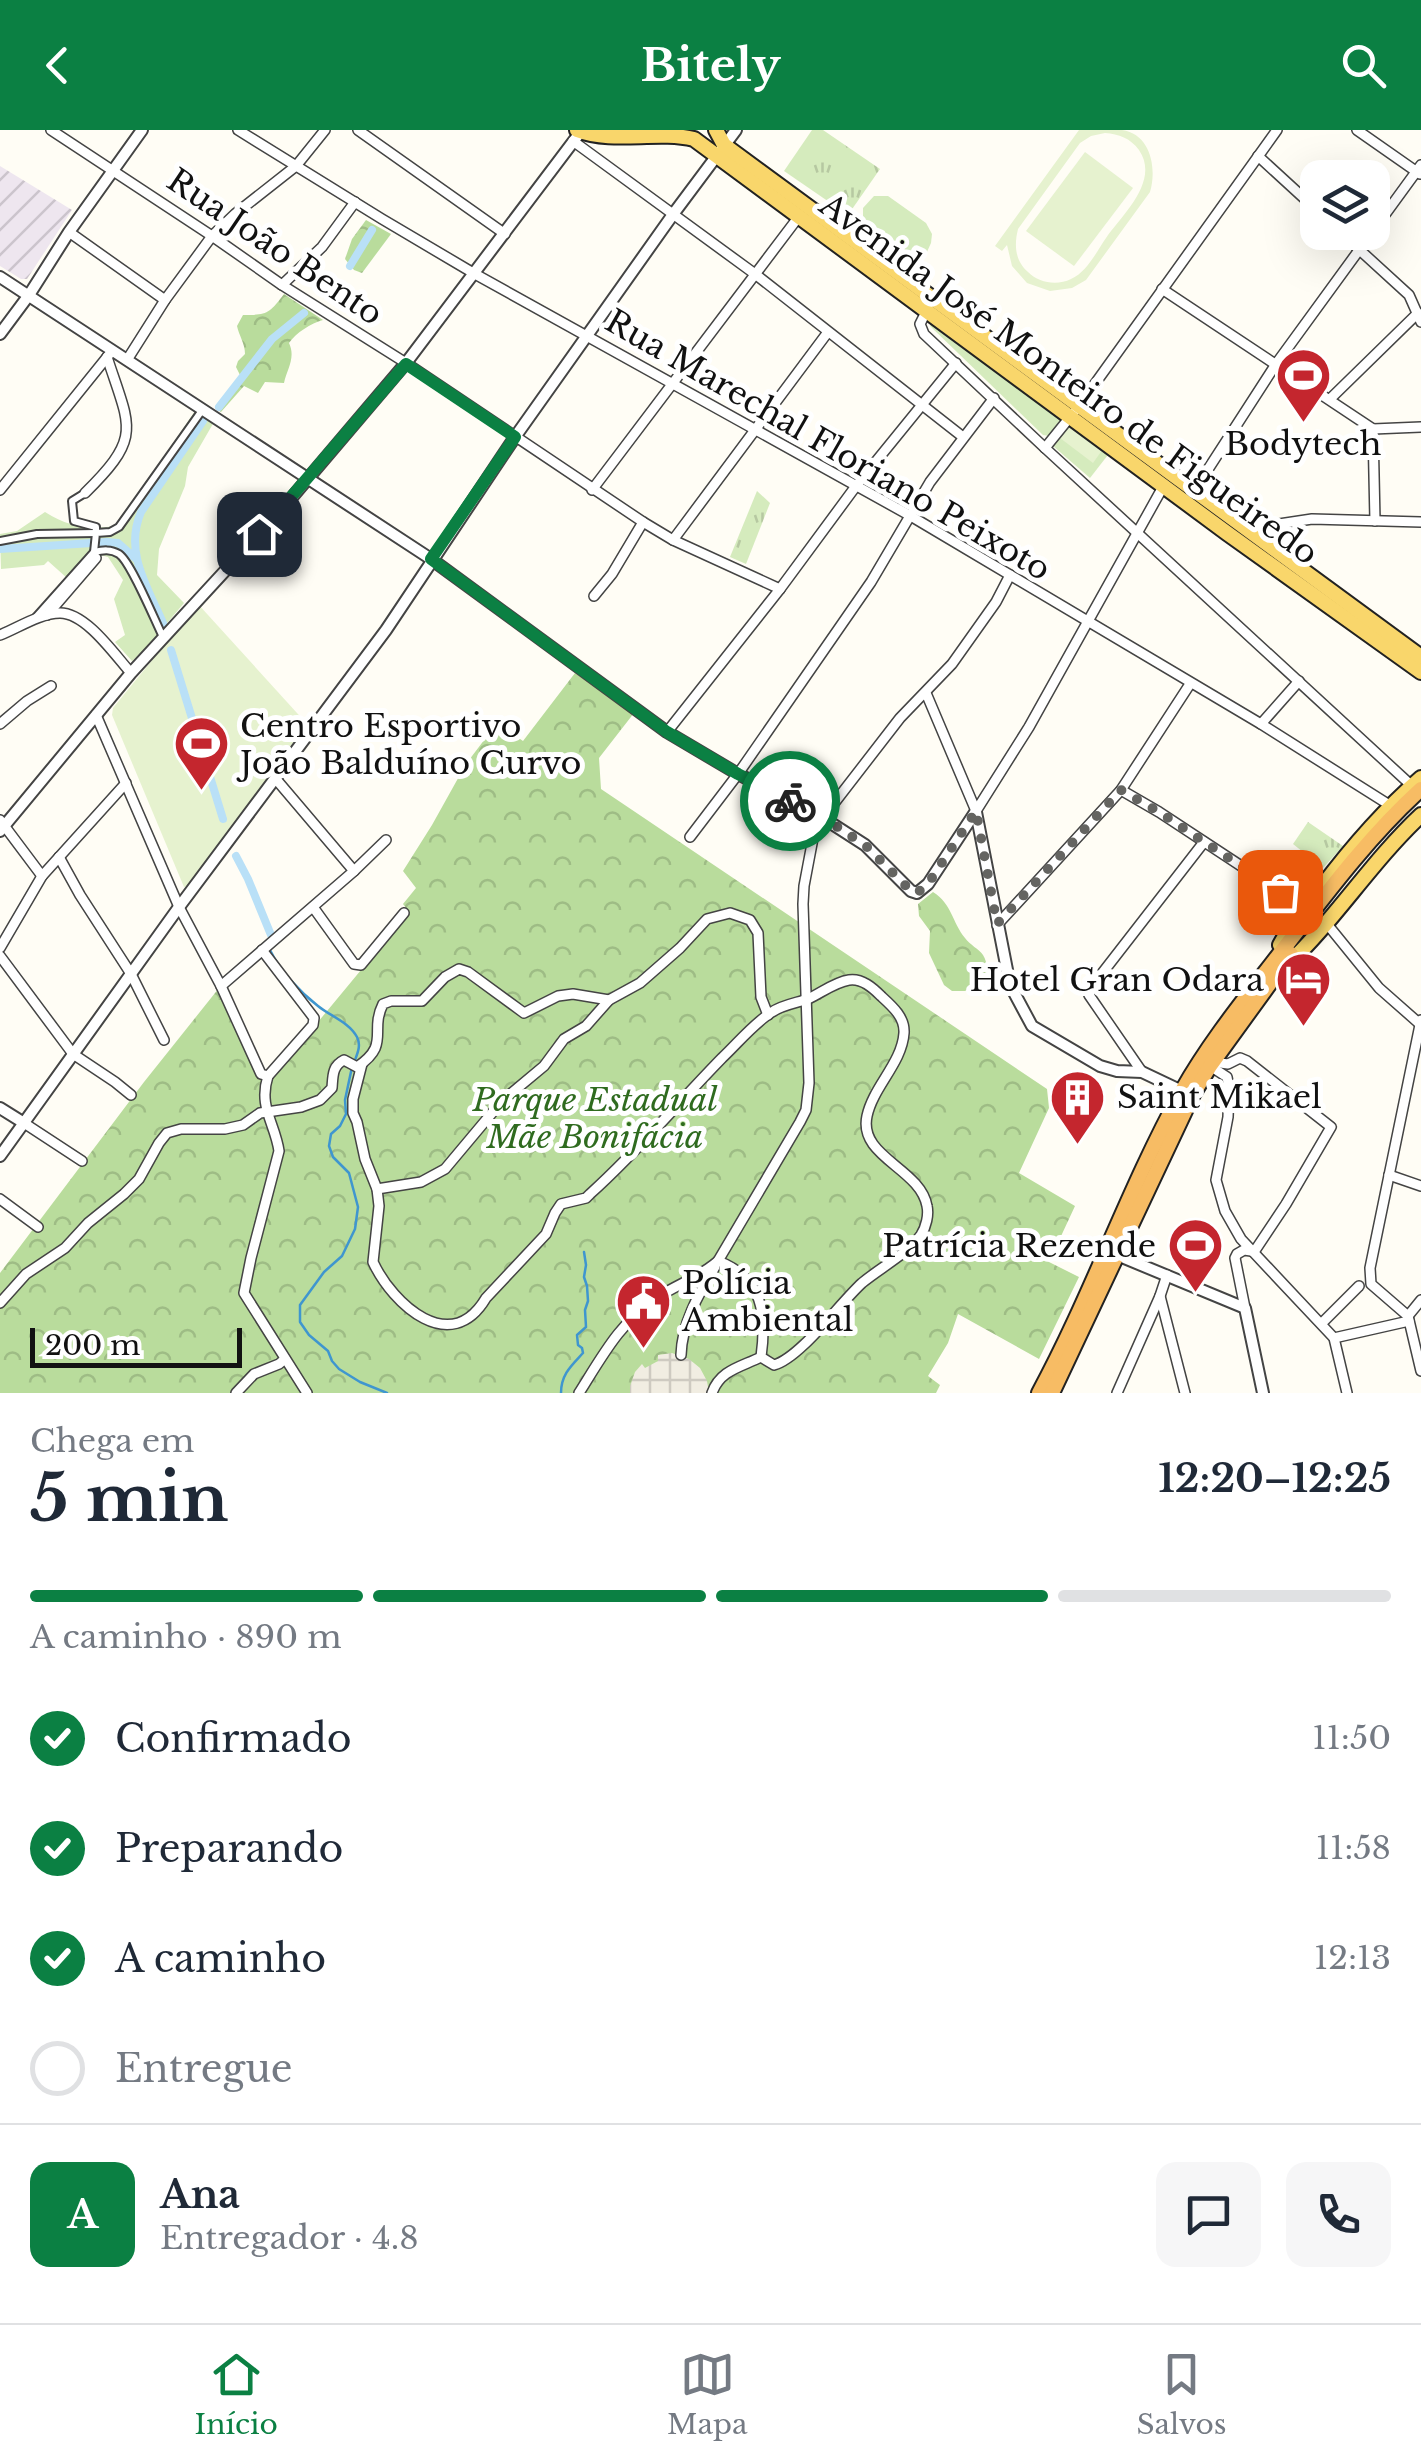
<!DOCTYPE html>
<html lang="pt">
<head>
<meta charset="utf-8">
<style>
  :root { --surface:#fff; --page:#f6f6f7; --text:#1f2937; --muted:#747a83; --line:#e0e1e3; --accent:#0b8043 }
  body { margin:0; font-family:"Libre Baskerville",serif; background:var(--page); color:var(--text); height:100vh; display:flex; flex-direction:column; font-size:38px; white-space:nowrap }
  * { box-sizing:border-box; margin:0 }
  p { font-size:32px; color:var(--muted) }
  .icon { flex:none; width:55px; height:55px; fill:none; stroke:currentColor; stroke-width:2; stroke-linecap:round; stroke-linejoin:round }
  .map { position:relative; height:1263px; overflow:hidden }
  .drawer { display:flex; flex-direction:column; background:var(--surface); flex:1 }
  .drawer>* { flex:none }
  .tools { position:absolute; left:1300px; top:30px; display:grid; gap:20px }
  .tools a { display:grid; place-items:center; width:90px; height:90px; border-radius:20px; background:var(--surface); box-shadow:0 10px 40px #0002; font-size:50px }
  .scale { position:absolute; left:30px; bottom:25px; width:212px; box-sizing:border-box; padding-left:10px; border:5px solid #111; border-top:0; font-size:28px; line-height:35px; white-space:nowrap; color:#111; -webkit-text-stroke:8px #fff; paint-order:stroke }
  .pin { position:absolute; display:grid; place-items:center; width:85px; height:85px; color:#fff; margin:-42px; border-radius:20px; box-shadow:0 5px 15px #0006 }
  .courier { position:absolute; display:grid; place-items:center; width:100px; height:100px; margin:-50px; border:8px solid #0b8043; border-radius:50%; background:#fff; color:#222; box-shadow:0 2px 12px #0007 }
  .overview em { font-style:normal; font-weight:700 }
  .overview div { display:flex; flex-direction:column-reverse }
  .overview { display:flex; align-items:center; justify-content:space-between; height:170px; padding:0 30px }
  h1 { font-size:65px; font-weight:700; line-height:75px }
  .bar { display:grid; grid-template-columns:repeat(4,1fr); gap:15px 10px; align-content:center; height:120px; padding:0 30px }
  .bar i { height:12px; border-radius:8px; background:var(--line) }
  .bar .selected { background:var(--accent) }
  .bar p { grid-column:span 4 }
  .line { display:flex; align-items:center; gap:25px; padding:0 30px; border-top:2px solid var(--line) }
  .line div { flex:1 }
  .round { display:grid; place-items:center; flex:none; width:105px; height:105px; border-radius:20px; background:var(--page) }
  ol { padding:0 30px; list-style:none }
  li { display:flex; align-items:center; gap:30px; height:110px }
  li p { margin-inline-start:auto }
  li .icon { padding:10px; border-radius:50%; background:var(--accent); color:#fff; stroke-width:4 }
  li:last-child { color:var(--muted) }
  li i { width:55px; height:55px; border:5px solid var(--line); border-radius:50% }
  header { display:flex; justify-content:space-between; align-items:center; height:130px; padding:0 30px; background:var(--accent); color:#fff; font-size:45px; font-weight:700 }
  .tab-bar { display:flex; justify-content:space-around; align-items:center; height:140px; border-top:2px solid var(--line); background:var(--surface); font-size:28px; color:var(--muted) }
  .tab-bar a { display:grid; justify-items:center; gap:5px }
  .tab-bar .selected { color:var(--accent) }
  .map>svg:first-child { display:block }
</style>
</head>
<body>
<header><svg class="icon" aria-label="back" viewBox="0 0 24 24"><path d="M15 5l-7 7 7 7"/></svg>Bitely<svg class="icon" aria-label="search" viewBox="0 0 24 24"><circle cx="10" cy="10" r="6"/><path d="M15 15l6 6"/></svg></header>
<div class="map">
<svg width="1421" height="1263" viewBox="0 0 1421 1263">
  <defs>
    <pattern id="industrial-furrows" width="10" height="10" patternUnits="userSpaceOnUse" patternTransform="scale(2.5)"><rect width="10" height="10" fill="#eee6ef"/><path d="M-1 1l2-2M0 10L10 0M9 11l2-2" fill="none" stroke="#cbc4cc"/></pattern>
    <pattern id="grass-tufts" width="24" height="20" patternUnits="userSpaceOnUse" patternTransform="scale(2.5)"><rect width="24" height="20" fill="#d5ebbd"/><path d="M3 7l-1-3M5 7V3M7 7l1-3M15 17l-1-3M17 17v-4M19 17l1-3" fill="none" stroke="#b6c8a1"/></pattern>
    <pattern id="forest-crowns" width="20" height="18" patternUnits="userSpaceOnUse" patternTransform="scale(2.5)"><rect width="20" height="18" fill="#b9dc9c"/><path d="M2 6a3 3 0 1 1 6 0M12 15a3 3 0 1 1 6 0" fill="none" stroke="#9ebc85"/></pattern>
    <pattern id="plaza-grid" width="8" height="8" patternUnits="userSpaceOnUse" patternTransform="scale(2.5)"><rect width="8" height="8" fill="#f1ede2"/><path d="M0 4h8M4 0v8" fill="none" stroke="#cecac1"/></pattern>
  </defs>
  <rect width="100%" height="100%" fill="#fffdf5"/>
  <path fill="url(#industrial-furrows)" d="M0 36 72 80 27 149H21L0 136Z"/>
  <g fill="url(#grass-tufts)">
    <path d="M812 0H823L880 39 848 85 784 41Z"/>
    <path d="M757 361 770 373 746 434 730 427Z"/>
    <path d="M1308 692 1343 716 1323 738 1293 714Z"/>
  </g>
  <g fill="url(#forest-crowns)">
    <path d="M366 90 391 104 362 143 354 140 345 129 352 109Z"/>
    <path d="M284 164 323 190C311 193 296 203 289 213 296 228 287 239 284 253L265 252 258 263 244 256 221 282 215 278 241 247 236 237 238 231 245 224C245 213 239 206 237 196L243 185C267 185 269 184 284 164Z"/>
    <path d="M575 543 634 583 599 628 601 659 1047 959 1049 978 1019 1043 1075 1076 1049 1132 1079 1147 1039 1229 958 1184 948 1213 928 1246 940 1255 936 1263H0V1143L144 952 219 858 265 956 409 782 403 774 416 758 403 741 432 695 466 634 497 593 523 611Z"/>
    <path d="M933 762C952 774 952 792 965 808 970 815 979 819 983 825 988 833 987 841 986 849L965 861H952L944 855 929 823 930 801 919 786 918 774Z"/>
  </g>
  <g fill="#d5ebbd">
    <path d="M874 66H888L926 93 932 104 931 113 926 124 915 128 905 126 863 95V78Z"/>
    <path d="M932 193 1062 287V290L1049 306 1043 305 930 196Z"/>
    <path d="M195 281 214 292 188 337 185 356 159 419 157 445 184 473 146 518 132 531 115 512 125 505 114 469 123 450 108 427 88 422 67 448 48 431 44 435 1 439 0 404 17 401 45 382C70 398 89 399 117 396Z"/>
    <path d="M1072 292 1111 321 1090 348 1053 316Z"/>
  </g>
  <g fill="#e6f2cf" fill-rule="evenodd">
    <path d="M1079 0C1093 0 1109 0 1122 0 1151 4 1157 39 1150 62L1086 150 1072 158 1050 161 1027 153 1012 136 1007 115 1002 121 995 116ZM1105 3C1119 4 1130 8 1139 20 1160 51 1123 84 1106 108 1097 121 1087 142 1071 149 1057 156 1039 153 1028 142 1015 131 1014 115 1018 99L1080 13 1091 6Z"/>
    <path d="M1085 22 1133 58 1074 136 1026 101Z"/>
    <path d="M1070 295 1103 319 1093 333 1060 308Z"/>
    <path d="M198 474 307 594 189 756 184 757 112 585 113 578Z"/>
  </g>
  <path fill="url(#plaza-grid)" d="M672 1223 689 1229 700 1238 707 1251 709 1263H630V1256L635 1242 642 1234 645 1238 658 1231V1225Z"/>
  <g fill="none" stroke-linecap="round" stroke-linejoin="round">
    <g stroke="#3f96cf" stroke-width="2.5">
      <path d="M270 820C280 841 300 862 318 876 330 886 349 892 357 907 361 915 358 922 355 930"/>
      <path d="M352 937 345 970 346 984 340 996 331 1004 329 1016 333 1027 349 1043 358 1077 355 1099 342 1126 324 1142 300 1175V1192L309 1205 328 1221 332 1231 339 1239 360 1252 387 1263"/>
      <path d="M561 1263C561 1244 572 1235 583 1223L582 1218 578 1215 577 1205 586 1197 585 1180 588 1171 587 1156 584 1147 586 1135 584 1122"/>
    </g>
    <g stroke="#b9e0f7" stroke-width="8">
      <path d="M350 136 372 100"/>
      <path d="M219 277 272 209 304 183"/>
      <path d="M0 419 107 412 118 413 135 428"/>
      <path d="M163 493C147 456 124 422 141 382L203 291"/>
      <path d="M171 520 223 689"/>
      <path d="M236 726 248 749 271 805"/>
    </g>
    <defs>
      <g id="pedestrian">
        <path d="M85 363 72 371 74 391 96 397V403"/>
        <path d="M0 411 37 404 96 403"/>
        <path d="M94 422 96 403 110 402 119 397 203 279"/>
        <path d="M36 487 94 422C103 420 111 419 119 424 131 432 155 491 163 507"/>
      </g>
      <g id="minor">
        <path d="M51 0 212 106 282 155 406 233 643 392 673 410 780 459"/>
        <path d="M238 0 382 89 475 144 909 385 1261 594 1391 676"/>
        <path d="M358 0 505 104"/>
        <path d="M1357 0 1420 44"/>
        <path d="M573 11 755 144 963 307"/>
        <path d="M1258 26 1318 81"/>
        <path d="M69 102 165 170"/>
        <path d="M1340 102 1409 165 1421 192"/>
        <path d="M282 155 322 117 355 72"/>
        <path d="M1162 159 1373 299 1375 391"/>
        <path d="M927 180 920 194 924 204 1045 318 1412 656"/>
        <path d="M127 230 165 170 212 106 235 84 296 36 325 0"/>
        <path d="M1330 269 1418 183"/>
        <path d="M1373 299 1421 297"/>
        <path d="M1045 318 1079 276 1277 0"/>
        <path d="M0 360 112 221"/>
        <path d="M592 360 800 85"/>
        <path d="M1194 361 1276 234 1421 35"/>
        <path d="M85 363C143 306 130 298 107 227"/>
        <path d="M1245 399 1312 389 1421 392"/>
        <path d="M673 410 828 202"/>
        <path d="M594 466 612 444 643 392"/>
        <path d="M47 485 96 428"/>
        <path d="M0 505C18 498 40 483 60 483 86 483 114 524 131 543"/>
        <path d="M926 563 976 681"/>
        <path d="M96 585 179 777 221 856 261 944 268 946"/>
        <path d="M0 594 27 571 51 556"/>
        <path d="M1261 594 1299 551"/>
        <path d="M667 602 780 459 856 356 956 233"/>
        <path d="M275 648 354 741"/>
        <path d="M1121 660 1159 682 1305 778"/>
        <path d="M976 681 1029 597 1164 355"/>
        <path d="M0 690 42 746"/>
        <path d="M690 707 738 644 871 452 930 352 994 268"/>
        <path d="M59 727 80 765 131 844 164 910"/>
        <path d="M313 777 354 834 361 835 404 783"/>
        <path d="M1327 794 1379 858 1421 895"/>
        <path d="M997 795 1121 660 1190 554"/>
        <path d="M0 818 42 746 126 653"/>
        <path d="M262 820 314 888 313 895 268 946C258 977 275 993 279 1021L251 1128 244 1163 307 1263"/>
        <path d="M0 826 73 924 115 952 131 965"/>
        <path d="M221 856 354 741 386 710"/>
        <path d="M1421 890 1370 1138 1371 1154 1408 1186 1421 1241"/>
        <path d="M1213 932 1228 934 1240 928 1247 931 1331 997 1286 1074 1254 1122"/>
        <path d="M362 934 353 969V983L357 992 365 1029 377 1059 379 1076 373 1132C393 1175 451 1227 486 1168L546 1104 555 1083 561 1074 586 1068 590 1064C637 1022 678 973 722 928 738 913 754 893 772 882 782 875 796 873 808 869 821 863 835 852 849 850 862 848 873 858 881 866 892 876 905 887 904 903 902 933 873 957 867 986 858 1027 920 1038 927 1076 929 1085 926 1097 921 1105 907 1124 880 1138 862 1153 840 1173 800 1228 774 1235L761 1227C767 1184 763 1148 718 1131"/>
        <path d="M1210 936 1227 947 1229 958 1228 987 1216 1050 1225 1081 1241 1109 1334 1208 1347 1263"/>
        <path d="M1142 942 1089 865 1093 855 1204 712"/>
        <path d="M24 993 82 1031"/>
        <path d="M1389 1045 1421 1056"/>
        <path d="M377 1059 421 1052 445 1039 502 971 544 936 564 909 586 896 609 870 640 853 680 818 707 789 730 783 750 790 758 803 761 867 768 885"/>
        <path d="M0 1069 38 1097"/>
        <path d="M1160 1166 1185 1263"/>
        <path d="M0 1173 26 1144 65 1118 88 1093 124 1064 139 1049 159 1013 167 1003 181 999H225L243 995 260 983 301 977 320 970 332 958C333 946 332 936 344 930L357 937C391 914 369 902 383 874L391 871H422L445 847 459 839 468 842 524 883 558 866 573 864 609 870"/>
        <path d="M1245 1178 1235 1128 1237 1124 1244 1120 1251 1121"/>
        <path d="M1408 1186 1421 1170"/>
        <path d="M1322 1193 1359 1156"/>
        <path d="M1334 1208 1409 1191"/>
        <path d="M681 1225C682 1193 698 1165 715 1137"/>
        <path d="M236 1263 254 1244 279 1234 285 1229"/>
        <path d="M579 1263C603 1225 620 1192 658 1167 678 1154 700 1147 718 1131L800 992 806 980 809 953 803 774 804 756 814 703 818 694 900 588 952 534 996 472 1010 445"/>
        <path d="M712 1263C720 1240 741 1237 761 1227"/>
        <path d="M1117 1263 1160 1166 1167 1145"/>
      </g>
      <g id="tertiary">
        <path d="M0 147 431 429 667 602 738 644 823 688 865 715 911 761 917 763 928 754 976 681"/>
        <path d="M0 204 29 165 69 102 142 0"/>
        <path d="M976 682 1010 855 1032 896 1100 936 1117 941 1142 942 1182 961"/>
        <path d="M0 701 131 543 282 379 406 233 582 0"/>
        <path d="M0 978 24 993"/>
        <path d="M0 1026 179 777 386 500 515 307 674 83 736 0"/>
        <path d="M1117 1125 1245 1178 1263 1263"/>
      </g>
      <g id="primary">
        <path d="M577 0C614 14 656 0 694 9L1227 403 1421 542"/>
        <path d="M716 0 724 15 1421 527"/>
        <path d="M1280 815C1291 794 1306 776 1321 758 1351 718 1383 681 1421 648"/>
        <path d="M1286 836C1335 790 1371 732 1421 685"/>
      </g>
      <g id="trunk">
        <path d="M1039 1263C1092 1165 1128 1059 1182 961 1209 913 1244 870 1278 826 1323 768 1367 708 1421 659"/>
        <path d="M1052 1263 1192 966 1210 936 1291 824"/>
      </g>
    </defs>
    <use href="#pedestrian" stroke="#444" stroke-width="10"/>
    <use href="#minor" stroke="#444" stroke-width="12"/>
    <use href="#tertiary" stroke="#444" stroke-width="14"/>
    <use href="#primary" stroke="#222" stroke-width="18"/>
    <use href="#trunk" stroke="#222" stroke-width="18"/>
    <use href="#pedestrian" stroke="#fff" stroke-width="6"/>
    <use href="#minor" stroke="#fff" stroke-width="9"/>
    <use href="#tertiary" stroke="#fff" stroke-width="10"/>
    <use href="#primary" stroke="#f9d66b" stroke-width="14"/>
    <use href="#trunk" stroke="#f7bc64" stroke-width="14"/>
  </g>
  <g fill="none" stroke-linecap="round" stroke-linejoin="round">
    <path stroke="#646461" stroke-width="10" stroke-dasharray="0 18" d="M790 671 824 688 866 716 911 761 917 763 928 754 976 681 997 794 1121 660 1159 682 1280 762"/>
    <path stroke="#0b8043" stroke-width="12" d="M259 404 406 234 515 307 431 429 667 602 738 644 790 671"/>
  </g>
  <defs>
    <symbol id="stadium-pin" viewBox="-11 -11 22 30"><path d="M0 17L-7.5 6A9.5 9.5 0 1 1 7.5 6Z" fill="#c4262e" stroke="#fff"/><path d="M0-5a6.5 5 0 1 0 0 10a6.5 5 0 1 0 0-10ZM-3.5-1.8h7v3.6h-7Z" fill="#fff"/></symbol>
    <symbol id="hotel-pin" viewBox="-11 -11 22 30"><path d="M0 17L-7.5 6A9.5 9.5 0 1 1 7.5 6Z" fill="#c4262e" stroke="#fff"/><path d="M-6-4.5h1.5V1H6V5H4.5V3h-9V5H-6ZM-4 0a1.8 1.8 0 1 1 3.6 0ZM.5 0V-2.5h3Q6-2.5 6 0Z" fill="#fff"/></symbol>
    <symbol id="building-pin" viewBox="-11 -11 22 30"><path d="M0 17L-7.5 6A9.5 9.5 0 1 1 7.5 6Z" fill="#c4262e" stroke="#fff"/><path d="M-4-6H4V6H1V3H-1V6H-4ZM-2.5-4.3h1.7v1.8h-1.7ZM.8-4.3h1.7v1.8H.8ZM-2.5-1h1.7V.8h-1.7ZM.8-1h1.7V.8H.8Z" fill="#fff"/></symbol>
    <symbol id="civic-pin" viewBox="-11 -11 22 30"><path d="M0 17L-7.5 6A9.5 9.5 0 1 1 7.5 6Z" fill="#c4262e" stroke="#fff"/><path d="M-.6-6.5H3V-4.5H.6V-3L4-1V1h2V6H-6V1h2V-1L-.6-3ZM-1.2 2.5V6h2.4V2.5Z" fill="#fff"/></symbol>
  </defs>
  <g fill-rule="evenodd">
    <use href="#stadium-pin" x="1272" y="214" width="63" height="86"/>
    <use href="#stadium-pin" x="170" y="582" width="63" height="86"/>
    <use href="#hotel-pin" x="1272" y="818" width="63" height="86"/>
    <use href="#building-pin" x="1046" y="936" width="63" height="86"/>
    <use href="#stadium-pin" x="1164" y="1084" width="63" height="86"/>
    <use href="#civic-pin" x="612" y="1140" width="63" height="86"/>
  </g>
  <g text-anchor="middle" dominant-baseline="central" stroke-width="10" stroke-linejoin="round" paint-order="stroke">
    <g font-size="32" fill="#111" stroke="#fff">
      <text transform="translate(275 117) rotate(34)">Rua João Bento</text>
      <text transform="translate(1069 249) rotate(36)">Avenida José Monteiro de Figueiredo</text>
      <text transform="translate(828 315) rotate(30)">Rua Marechal Floriano Peixoto</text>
    </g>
    <g font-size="32" fill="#111" stroke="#fff" text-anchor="start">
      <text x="1303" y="314" text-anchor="middle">Bodytech</text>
      <text x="240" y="596">Centro Esportivo<tspan x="240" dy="37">João Balduíno Curvo</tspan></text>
      <text x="1264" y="850" text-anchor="end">Hotel Gran Odara</text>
      <text x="1117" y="967">Saint Mikael</text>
      <text x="1156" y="1116" text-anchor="end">Patrícia Rezende</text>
      <text x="682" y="1153">Polícia<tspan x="682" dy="37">Ambiental</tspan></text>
    </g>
    <g font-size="32" font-style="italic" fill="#2f6b1f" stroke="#fff">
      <text x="595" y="970">Parque Estadual<tspan x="595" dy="37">Mãe Bonifácia</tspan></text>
    </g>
  </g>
</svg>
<div class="tools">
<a><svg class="icon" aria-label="layers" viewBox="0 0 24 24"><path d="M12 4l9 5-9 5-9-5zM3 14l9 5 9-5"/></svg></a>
</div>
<div class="scale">200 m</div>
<div class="pin" style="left:1280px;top:762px;background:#ea580c"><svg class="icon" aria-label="bag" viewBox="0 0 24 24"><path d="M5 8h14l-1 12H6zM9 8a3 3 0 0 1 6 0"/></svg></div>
<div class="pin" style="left:259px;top:404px;background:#1f2937"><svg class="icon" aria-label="home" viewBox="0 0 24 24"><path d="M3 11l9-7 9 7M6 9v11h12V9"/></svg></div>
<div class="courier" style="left:790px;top:671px"><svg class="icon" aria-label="bike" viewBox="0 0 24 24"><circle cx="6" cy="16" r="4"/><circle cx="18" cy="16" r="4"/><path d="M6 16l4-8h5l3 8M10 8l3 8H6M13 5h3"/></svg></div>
</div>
<section class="drawer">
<div class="overview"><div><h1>5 min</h1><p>Chega em</p></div><em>12:20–12:25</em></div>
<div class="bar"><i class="selected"></i><i class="selected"></i><i class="selected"></i><i></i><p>A caminho · 890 m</p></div>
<ol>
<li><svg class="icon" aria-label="check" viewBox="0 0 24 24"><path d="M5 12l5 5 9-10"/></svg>Confirmado<p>11:50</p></li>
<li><svg class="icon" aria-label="check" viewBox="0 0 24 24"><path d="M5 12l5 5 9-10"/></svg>Preparando<p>11:58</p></li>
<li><svg class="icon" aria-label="check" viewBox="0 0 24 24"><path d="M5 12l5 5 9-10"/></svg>A caminho<p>12:13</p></li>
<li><i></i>Entregue</li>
</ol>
<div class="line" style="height:180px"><b class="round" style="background:var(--accent);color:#fff">A</b><div><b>Ana</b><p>Entregador · 4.8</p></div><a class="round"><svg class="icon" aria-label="chat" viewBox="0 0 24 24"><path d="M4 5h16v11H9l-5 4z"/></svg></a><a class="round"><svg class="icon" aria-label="phone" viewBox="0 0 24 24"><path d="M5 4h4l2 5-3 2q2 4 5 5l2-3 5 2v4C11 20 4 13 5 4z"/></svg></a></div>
</section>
<nav class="tab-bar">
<a class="selected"><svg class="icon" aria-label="home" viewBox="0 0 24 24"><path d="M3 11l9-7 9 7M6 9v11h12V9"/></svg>Início</a>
<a><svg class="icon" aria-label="map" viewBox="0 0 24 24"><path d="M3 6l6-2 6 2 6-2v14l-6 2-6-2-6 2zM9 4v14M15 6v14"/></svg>Mapa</a>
<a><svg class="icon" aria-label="saved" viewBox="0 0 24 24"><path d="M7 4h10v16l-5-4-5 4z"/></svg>Salvos</a>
</nav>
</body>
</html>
